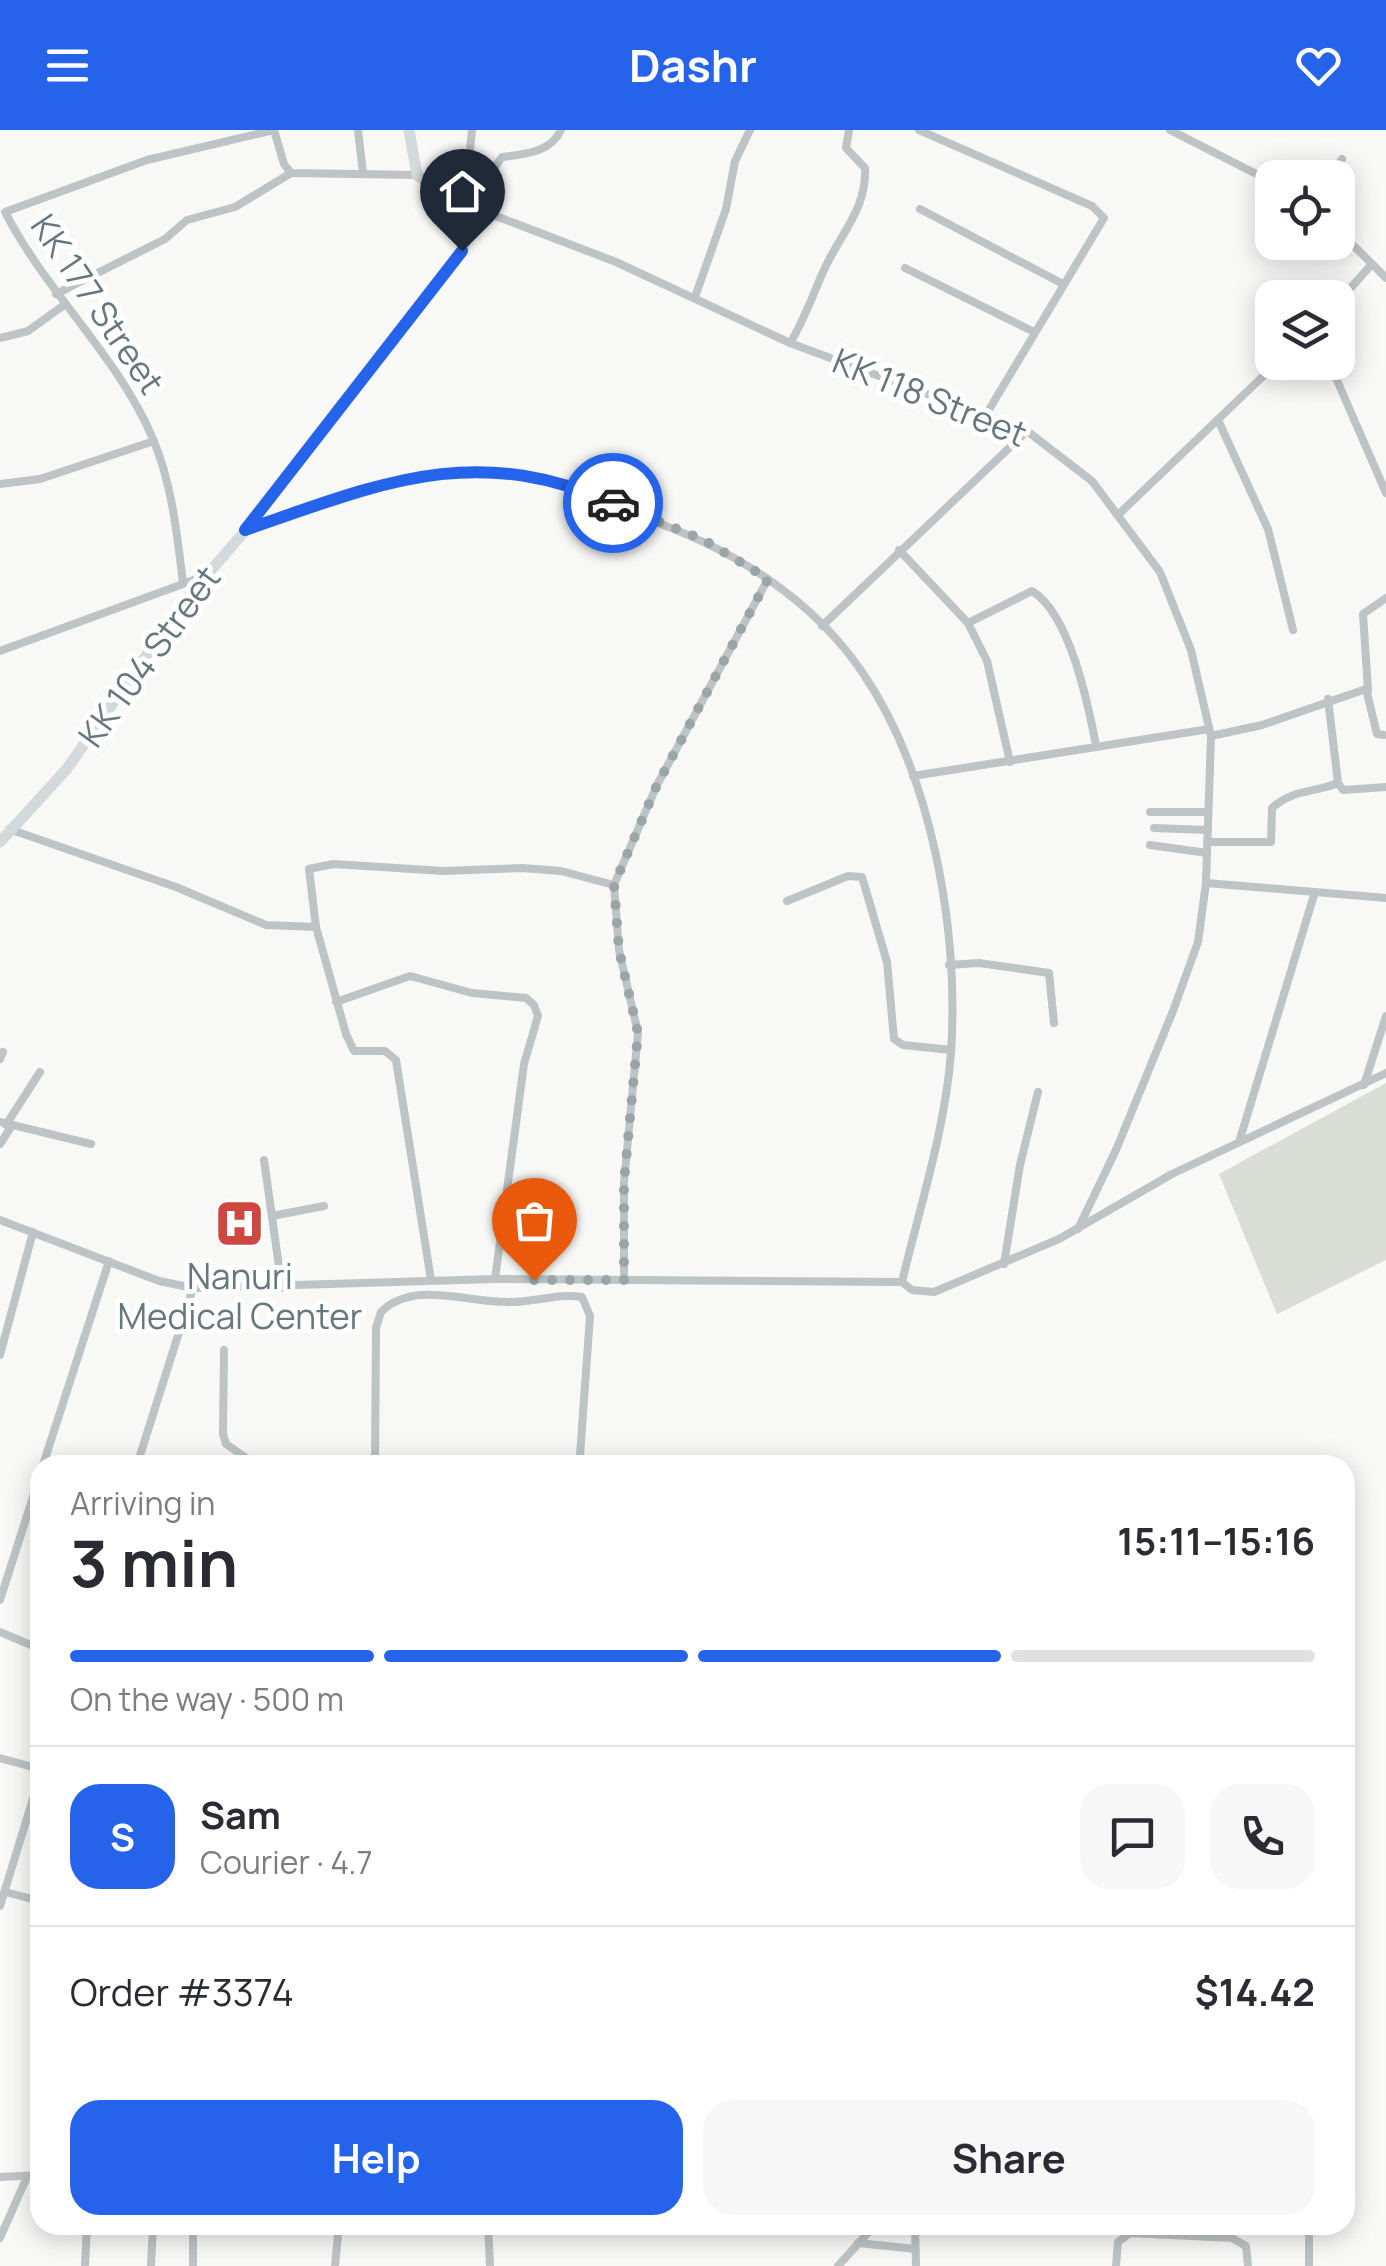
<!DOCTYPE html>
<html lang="en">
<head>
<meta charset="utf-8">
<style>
  :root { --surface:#fff; --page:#f7f7f7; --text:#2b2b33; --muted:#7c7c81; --line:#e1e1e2; --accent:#2563eb }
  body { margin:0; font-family:Manrope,sans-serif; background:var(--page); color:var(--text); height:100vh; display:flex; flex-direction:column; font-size:38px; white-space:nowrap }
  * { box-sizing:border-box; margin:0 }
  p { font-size:32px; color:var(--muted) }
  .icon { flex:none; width:55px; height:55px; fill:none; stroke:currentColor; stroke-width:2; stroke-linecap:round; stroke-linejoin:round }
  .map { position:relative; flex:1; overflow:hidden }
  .drawer { position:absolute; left:30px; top:1325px; width:1325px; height:780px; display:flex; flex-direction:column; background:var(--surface); border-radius:30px; box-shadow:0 5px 25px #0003 }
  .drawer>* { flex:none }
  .tools { position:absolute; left:1255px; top:30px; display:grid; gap:20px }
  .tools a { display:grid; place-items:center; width:100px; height:100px; border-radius:20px; background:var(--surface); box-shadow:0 5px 25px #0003; font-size:50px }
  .pin { position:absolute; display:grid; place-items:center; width:85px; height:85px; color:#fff; margin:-102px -42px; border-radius:50% 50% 50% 0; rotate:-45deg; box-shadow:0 0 10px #0007 }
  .pin .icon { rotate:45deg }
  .courier { position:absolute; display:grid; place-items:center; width:100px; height:100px; margin:-50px; border:8px solid #2563eb; border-radius:50%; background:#fff; color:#222; box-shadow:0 2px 12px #0007 }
  .head em { font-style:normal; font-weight:700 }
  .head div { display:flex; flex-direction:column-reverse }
  .head { display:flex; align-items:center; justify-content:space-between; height:170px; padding:0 40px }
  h1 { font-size:65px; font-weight:700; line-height:75px }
  .bar { display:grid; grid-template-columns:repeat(4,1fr); gap:15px 10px; align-content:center; height:120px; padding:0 40px }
  .bar i { height:12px; border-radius:8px; background:var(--line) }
  .bar .on { background:var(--accent) }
  .bar p { grid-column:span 4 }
  .line { display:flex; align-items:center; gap:25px; padding:0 40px; border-top:2px solid var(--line) }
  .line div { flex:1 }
  .round { display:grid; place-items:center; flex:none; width:105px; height:105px; border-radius:30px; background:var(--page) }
  .action { display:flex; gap:20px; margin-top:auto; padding:20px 40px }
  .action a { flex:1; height:115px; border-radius:30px; background:var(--accent); color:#fff; font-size:40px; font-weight:700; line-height:115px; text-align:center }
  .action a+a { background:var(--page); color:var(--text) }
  header { display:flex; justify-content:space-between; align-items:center; height:130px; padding:0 40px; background:var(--accent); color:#fff; font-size:45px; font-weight:700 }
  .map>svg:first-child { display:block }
</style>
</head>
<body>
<header><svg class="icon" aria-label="menu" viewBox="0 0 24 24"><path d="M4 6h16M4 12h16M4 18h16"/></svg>Dashr<svg class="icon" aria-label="heart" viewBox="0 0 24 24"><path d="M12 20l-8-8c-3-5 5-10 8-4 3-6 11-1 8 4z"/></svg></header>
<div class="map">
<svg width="1386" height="2136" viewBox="0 0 1386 2136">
  <rect width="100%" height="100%" fill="#f8f8f6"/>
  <path fill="#d9ddd6" d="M1386 953V1130L1277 1184 1219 1044Z"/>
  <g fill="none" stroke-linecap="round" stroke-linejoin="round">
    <g stroke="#bec3c5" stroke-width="8">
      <path d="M274 0 284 34 291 43 417 45"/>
      <path d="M358 0 363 43"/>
      <path d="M919 0 1092 76 1104 88 987 283"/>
      <path d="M1170 0 1272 52"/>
      <path d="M1329 48 1342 29"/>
      <path d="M464 78 472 0"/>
      <path d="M920 79 1063 154"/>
      <path d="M464 82 502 27C524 24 550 23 561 0"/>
      <path d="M470 97 480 88 496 86 616 132 790 213 1027 301 1092 351 1160 442 1191 520 1211 606 1206 753 1198 812 1173 881 1116 1020 1078 1099"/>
      <path d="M1338 100 1386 148"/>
      <path d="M905 138 1034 202"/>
      <path d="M56 164 165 109 187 90 235 77 291 43"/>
      <path d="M695 167 726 79 735 31 750 0"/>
      <path d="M1338 172 1372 134"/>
      <path d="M0 208 28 201 64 175"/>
      <path d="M790 213C805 189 812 166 824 140 840 104 867 79 865 38L846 18 849 0"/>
      <path d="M1329 232 1386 363"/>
      <path d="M1218 290 1268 399 1293 500"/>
      <path d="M0 354 40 349 154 311"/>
      <path d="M1120 383 1278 232"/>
      <path d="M248 400C376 355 463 315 599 367 620 375 640 386 661 394 738 423 812 470 860 539 932 642 959 799 951 923 945 1000 920 1076 902 1152"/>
      <path d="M899 420 968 493 987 531 1010 632"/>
      <path d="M183 453C177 404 172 354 153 309 118 226 46 162 5 82L147 30 274 0"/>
      <path d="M968 493 1032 461C1070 484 1088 574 1096 615"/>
      <path d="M822 496 1027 301"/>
      <path d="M0 521 202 447"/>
      <path d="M1368 560 1363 484 1386 468"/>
      <path d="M1328 569 1338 653 1343 660 1386 657"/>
      <path d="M1211 606 1262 595 1366 559 1377 604 1384 605"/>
      <path d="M913 646 1209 599"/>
      <path d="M1150 682H1208"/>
      <path d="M1154 698 1208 700"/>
      <path d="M9 699 176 757 266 795 316 797"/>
      <path d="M1207 712H1271L1272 678C1293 659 1314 663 1338 653"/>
      <path d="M1150 715 1207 723"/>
      <path d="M1206 753 1386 768"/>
      <path d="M787 771 848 746 862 747 887 832 894 909 903 915 951 920"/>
      <path d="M949 835 979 833 1049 843 1054 893"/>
      <path d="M336 872 410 846 472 863 526 868 534 875 538 886 524 934 495 1149"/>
      <path d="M0 929 3 922"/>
      <path d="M1364 955 1386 886"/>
      <path d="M0 992 91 1014"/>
      <path d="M6 995 40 942"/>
      <path d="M1240 1009 1314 765"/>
      <path d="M0 1014 11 997"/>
      <path d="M264 1030 282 1158"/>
      <path d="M272 1086 324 1076"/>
      <path d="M0 1090 159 1151 193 1158"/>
      <path d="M1004 1134 1020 1035 1038 962"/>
      <path d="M431 1150 396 930 385 921H354L346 904 316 797 309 739 333 734 444 741 522 738 561 741 614 755"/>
      <path d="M624 1150V1052L638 903 619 820 614 755 657 655 768 449"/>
      <path d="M224 1220 223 1304 226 1314 256 1335"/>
      <path d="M0 1225 33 1102"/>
      <path d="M43 1335 109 1131"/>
      <path d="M137 1335 193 1158 495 1149 902 1152 912 1160 934 1162 1059 1109 1172 1044 1386 943"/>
      <path d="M375 1335 376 1198 381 1182C414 1149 470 1174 511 1172 535 1172 559 1163 582 1167L590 1186 580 1325 588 1335"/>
      <path d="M0 1470 40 1345"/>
      <path d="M0 1502 40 1519"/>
      <path d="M0 1628 40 1639"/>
      <path d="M5 1762 40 1771"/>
      <path d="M0 1776 40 1646"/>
      <path d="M0 2047 40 2045"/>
      <path d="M488 2095 490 2136"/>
      <path d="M915 2095 916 2136"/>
      <path d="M0 2108 27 2047"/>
      <path d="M858 2113 915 2119"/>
      <path d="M85 2136 87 2095"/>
      <path d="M151 2136 153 2095"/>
      <path d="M193 2136V2095"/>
      <path d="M335 2136 339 2095"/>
      <path d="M838 2136 875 2095"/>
      <path d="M1116 2136 1118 2112 1130 2103 1232 2108 1246 2116 1248 2136"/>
      <path d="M1309 2136V2095"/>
    </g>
    <path stroke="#d4d9db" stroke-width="11" d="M0 712 66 640 186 469 245 401 462 121 470 97 452 71 417 45 409 0"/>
  </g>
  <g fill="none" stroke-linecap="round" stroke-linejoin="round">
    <path stroke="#99a5a7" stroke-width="10" stroke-dasharray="0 18" d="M534 1150H624V1052L638 903 619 820 614 755 657 655 768 449 704 410 613 373"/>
    <path stroke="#2563eb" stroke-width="12" d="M462 121 245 400C379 354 473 311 613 373"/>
  </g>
  <defs>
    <symbol id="hospital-square" viewBox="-11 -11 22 22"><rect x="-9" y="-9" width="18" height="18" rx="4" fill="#cd4841" stroke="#fff"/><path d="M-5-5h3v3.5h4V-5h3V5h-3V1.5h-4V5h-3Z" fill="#fff"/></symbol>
  </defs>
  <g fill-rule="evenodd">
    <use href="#hospital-square" x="212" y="1066" width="55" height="55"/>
  </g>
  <g text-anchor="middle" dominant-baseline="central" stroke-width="10" stroke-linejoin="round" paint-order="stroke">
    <g font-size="35" fill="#66787d" stroke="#fff">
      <text transform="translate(98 174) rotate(56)">KK 177 Street</text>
      <text transform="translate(930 267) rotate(22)">KK 118 Street</text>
      <text transform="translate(149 526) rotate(-54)">KK 104 Street</text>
    </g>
    <g font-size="35" fill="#66787d" stroke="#fff">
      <text x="240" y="1146">Nanuri<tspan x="240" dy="40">Medical Center</tspan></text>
    </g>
  </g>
</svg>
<div class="tools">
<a><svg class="icon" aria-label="locate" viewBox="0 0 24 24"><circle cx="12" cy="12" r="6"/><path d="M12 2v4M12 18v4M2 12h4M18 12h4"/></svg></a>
<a><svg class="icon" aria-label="layers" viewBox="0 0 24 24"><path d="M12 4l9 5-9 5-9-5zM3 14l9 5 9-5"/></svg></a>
</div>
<div class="pin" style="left:534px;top:1150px;background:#ea580c"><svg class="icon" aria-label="bag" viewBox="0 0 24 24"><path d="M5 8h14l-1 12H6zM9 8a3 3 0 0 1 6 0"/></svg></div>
<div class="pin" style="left:462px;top:121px;background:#1f2937"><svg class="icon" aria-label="home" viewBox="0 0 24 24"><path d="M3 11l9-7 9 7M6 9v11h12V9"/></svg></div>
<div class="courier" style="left:613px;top:373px"><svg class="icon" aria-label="car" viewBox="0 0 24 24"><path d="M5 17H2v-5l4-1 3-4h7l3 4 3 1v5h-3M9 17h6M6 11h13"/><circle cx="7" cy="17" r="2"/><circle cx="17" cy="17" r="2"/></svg></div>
<section class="drawer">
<div class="head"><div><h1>3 min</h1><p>Arriving in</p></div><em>15:11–15:16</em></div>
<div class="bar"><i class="on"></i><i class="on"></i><i class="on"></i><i></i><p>On the way · 500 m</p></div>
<div class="line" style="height:180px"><b class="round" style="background:var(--accent);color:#fff">S</b><div><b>Sam</b><p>Courier · 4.7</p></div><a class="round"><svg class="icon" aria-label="chat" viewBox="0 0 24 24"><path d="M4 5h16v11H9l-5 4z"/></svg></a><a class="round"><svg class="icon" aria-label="phone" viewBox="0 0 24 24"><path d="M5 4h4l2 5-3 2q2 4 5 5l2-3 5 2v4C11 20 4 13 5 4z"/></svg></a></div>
<div class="line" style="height:130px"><div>Order #3374</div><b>$14.42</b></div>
<div class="action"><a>Help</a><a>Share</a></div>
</section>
</div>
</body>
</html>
